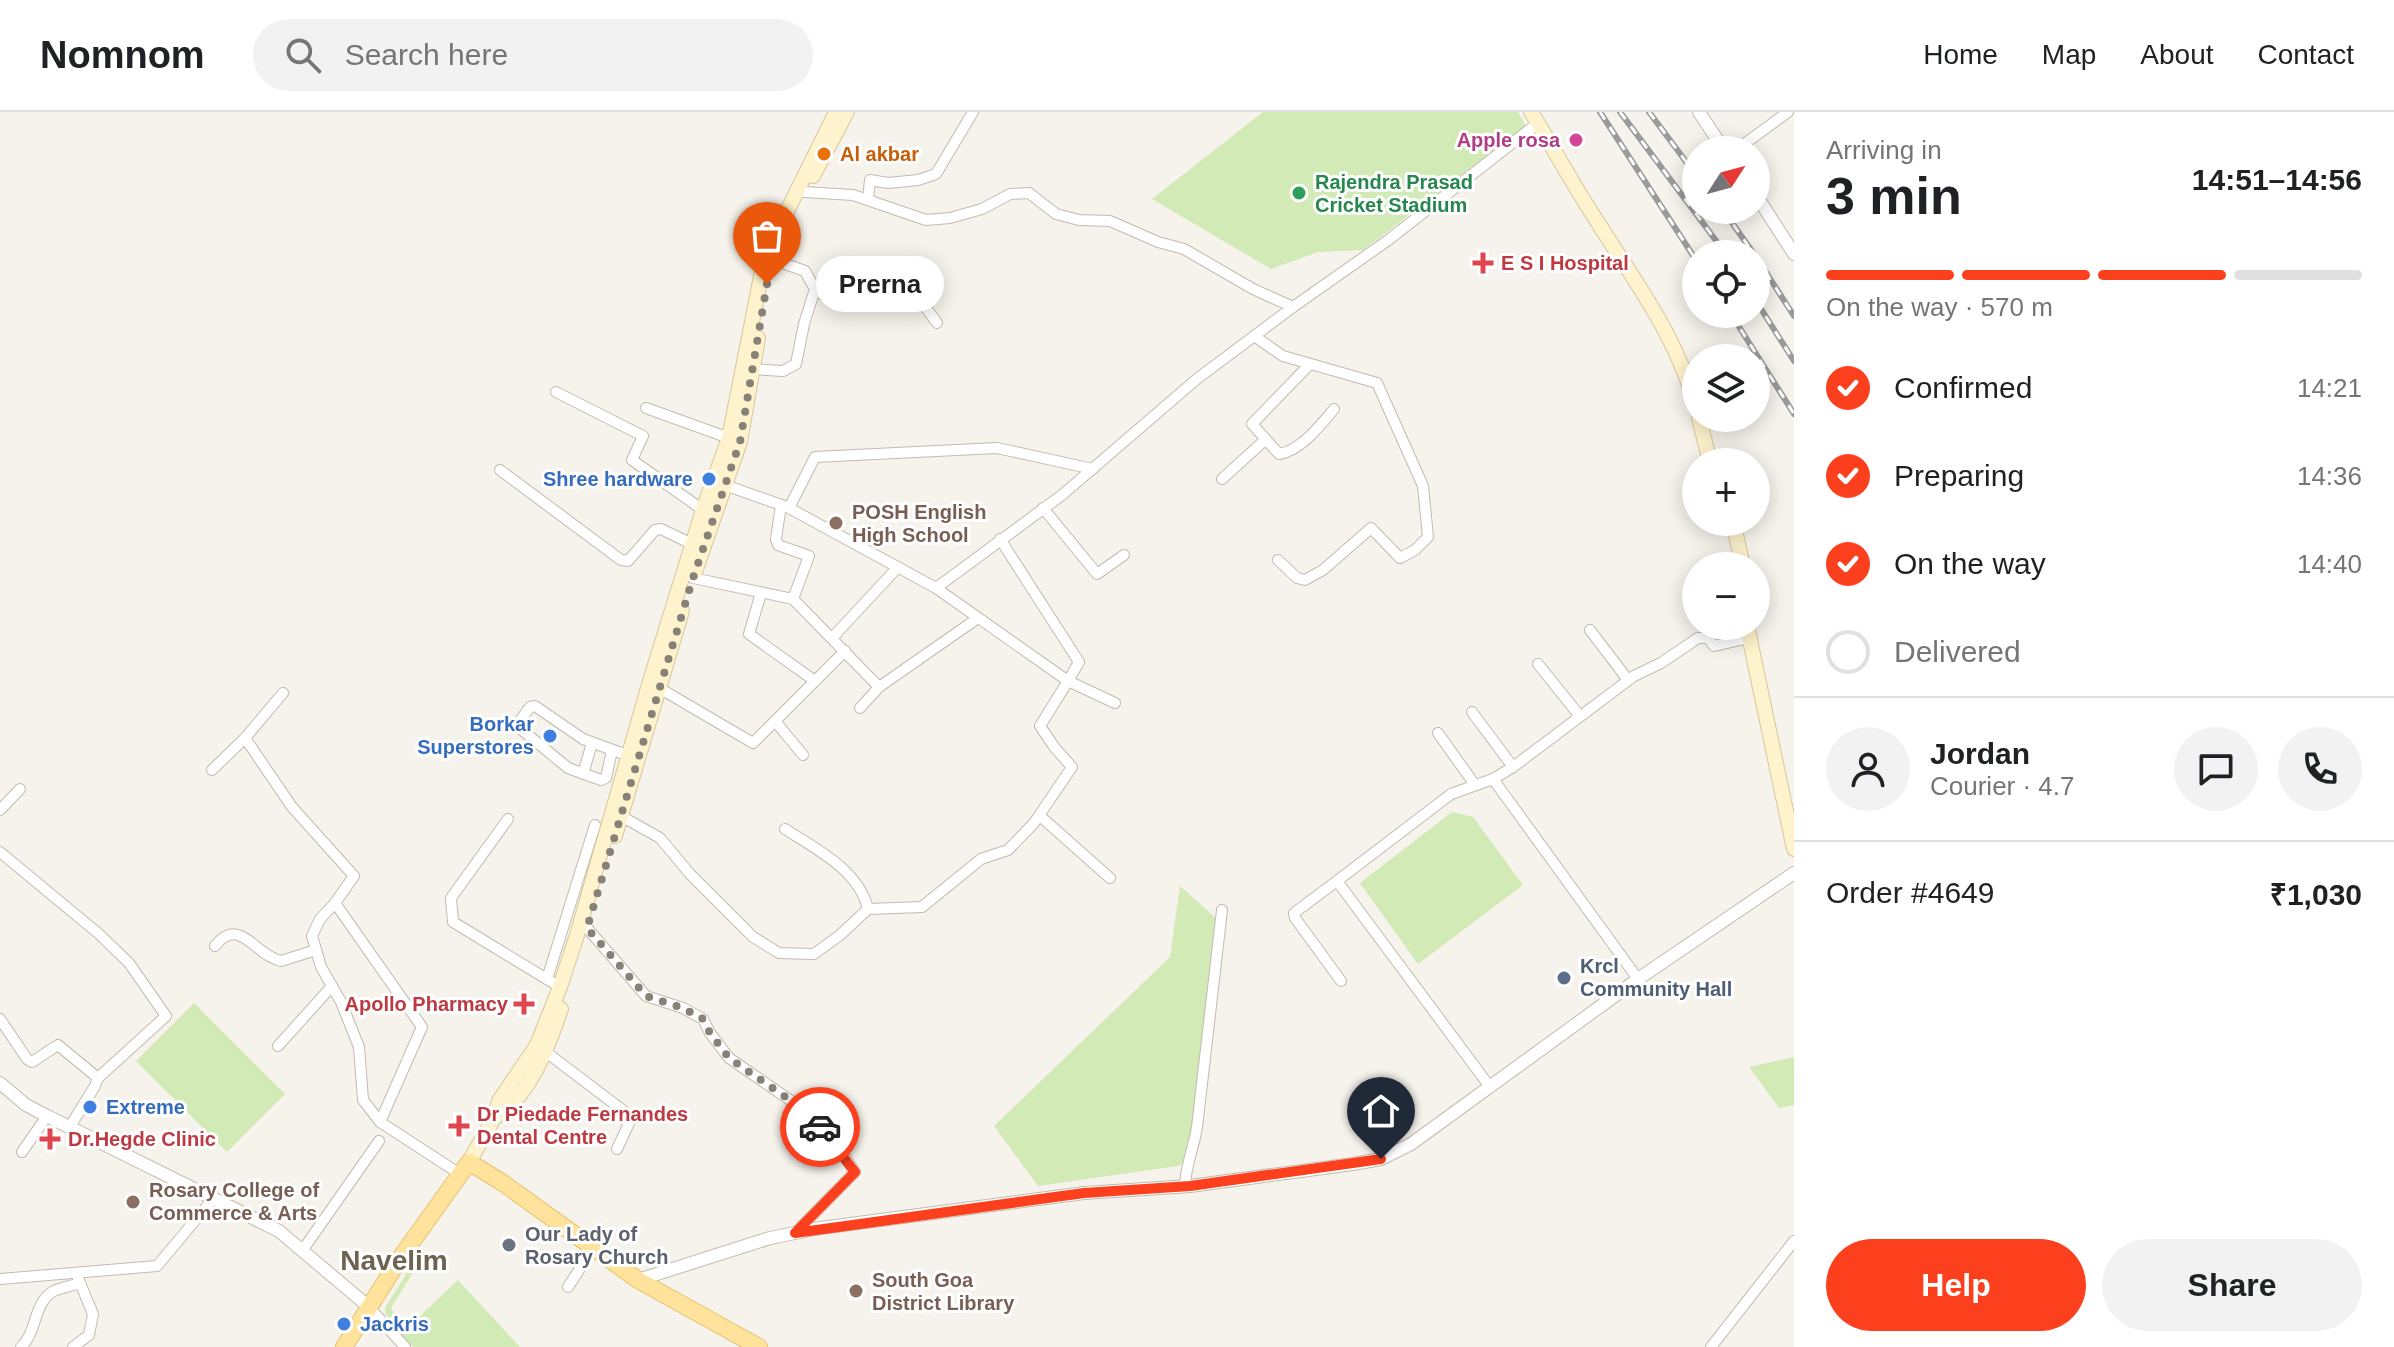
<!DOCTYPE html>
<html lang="en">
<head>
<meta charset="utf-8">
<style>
  :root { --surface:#fff; --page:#f2f2f2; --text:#202124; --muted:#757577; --line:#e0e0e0; --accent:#fc3f1d }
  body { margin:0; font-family:Arial,sans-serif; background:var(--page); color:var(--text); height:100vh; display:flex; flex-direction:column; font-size:30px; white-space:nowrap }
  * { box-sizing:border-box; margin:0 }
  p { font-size:26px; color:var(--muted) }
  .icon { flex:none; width:44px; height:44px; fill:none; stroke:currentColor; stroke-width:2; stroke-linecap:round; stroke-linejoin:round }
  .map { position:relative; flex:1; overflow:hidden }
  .sheet { display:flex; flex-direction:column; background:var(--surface); width:600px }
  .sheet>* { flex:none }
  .needle { width:52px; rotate:54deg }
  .fabs { position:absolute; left:1682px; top:24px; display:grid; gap:16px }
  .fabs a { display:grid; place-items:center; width:88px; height:88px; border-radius:50%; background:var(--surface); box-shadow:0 4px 20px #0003; font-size:40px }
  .pin { position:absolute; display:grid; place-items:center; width:68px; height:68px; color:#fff; margin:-82px -34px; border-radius:50% 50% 50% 0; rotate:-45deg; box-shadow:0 0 8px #0007 }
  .pin .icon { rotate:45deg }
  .courier { position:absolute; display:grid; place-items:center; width:80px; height:80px; margin:-40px; border:6px solid #fc3f1d; border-radius:50%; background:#fff; color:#222; box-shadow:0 2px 10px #0007 }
  .bubble { position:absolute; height:56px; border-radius:28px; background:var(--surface); box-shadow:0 4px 20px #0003; font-size:26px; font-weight:600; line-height:56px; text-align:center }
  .head em { font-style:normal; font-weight:600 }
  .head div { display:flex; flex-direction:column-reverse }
  .head { display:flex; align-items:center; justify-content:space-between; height:136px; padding:0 32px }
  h1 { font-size:52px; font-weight:600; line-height:60px }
  .bar { display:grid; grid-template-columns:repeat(4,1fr); gap:12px 8px; align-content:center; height:96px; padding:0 32px }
  .bar i { height:10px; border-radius:6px; background:var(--line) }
  .bar .active { background:var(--accent) }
  .bar p { grid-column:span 4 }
  .line { display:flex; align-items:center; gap:20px; padding:0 32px; border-top:2px solid var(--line) }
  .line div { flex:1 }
  .round { display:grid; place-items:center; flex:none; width:84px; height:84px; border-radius:42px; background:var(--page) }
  ol { padding:0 32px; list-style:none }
  li { display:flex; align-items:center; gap:24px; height:88px }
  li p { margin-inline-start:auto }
  li .icon { padding:8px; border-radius:50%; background:var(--accent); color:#fff; stroke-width:4 }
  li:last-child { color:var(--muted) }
  li i { width:44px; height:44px; border:4px solid var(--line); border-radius:50% }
  .primary-button { display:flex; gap:16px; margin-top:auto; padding:16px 32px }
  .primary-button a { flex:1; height:92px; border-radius:48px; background:var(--accent); color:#fff; font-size:32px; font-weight:600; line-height:92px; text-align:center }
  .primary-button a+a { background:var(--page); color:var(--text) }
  header { display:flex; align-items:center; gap:48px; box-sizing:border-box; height:112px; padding:0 40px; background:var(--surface); border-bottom:2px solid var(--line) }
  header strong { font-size:38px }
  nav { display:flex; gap:44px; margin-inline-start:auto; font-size:28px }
  .search { width:560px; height:72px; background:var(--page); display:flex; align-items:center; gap:20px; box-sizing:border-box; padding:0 28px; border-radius:44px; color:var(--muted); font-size:30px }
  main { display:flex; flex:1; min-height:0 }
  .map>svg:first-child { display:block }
</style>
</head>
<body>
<header>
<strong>Nomnom</strong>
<div class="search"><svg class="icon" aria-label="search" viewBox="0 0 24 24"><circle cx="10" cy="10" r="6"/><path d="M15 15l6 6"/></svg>Search here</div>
<nav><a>Home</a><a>Map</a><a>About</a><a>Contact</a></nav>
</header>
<main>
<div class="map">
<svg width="1794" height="1235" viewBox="0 0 1794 1235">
  <rect width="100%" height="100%" fill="#f6f3ec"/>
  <g fill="#d2eab5">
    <path d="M1263 0H1518L1526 14 1363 138 1318 140 1271 157 1152 87Z"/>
    <path d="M1452 700 1473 705 1523 773 1418 852 1360 771Z"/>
    <path d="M1180 774 1217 807 1192 1049 1178 1054 1038 1074 994 1014 1170 845Z"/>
    <path d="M194 891 285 982 227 1040 136 949Z"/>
    <path d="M1794 945V993L1779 996 1749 955Z"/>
    <path d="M411 1154 415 1157 391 1196 399 1209 396 1213 386 1203 385 1196Z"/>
    <path d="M458 1168 520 1235H413L401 1222Z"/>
  </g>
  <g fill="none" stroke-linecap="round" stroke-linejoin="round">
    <defs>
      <g id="minor">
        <path d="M1736 38 1788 0"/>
        <path d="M804 80 853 83 926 108 950 106 982 97 1010 82 1029 81 1056 102 1079 108 1110 109 1158 130 1184 137 1253 177 1293 195"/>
        <path d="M868 87 870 68 888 71 918 68 936 62 973 0"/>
        <path d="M815 177 823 183 858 156 869 155 916 182 937 211"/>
        <path d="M1254 224 1283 244 1377 271 1423 374 1428 425 1415 438 1400 446 1371 416 1323 458 1305 468 1297 466 1278 448"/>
        <path d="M1310 252 1252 312 1279 342C1300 339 1321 313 1334 297"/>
        <path d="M752 257 783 259 796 252 804 212 815 177 805 159 774 148"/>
        <path d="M556 280 643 324 632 348 703 398"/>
        <path d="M646 296 729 326"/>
        <path d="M500 358 621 448 628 449 655 418 661 417 694 433"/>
        <path d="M1222 367 1265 328"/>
        <path d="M719 371 787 395"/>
        <path d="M781 393 776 427 778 433 809 444 793 487"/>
        <path d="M1043 396 1097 462 1124 443"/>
        <path d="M1000 427 1079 550 1068 569 1115 591"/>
        <path d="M693 466 793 487 879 575 978 506"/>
        <path d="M936 476 789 396 815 345 997 336 1093 357"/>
        <path d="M761 481 749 522 815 569"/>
        <path d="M1590 518 1628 568"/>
        <path d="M832 526 898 455"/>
        <path d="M1538 552 1579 603"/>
        <path d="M659 576 753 631 845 539"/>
        <path d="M860 596 879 575"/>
        <path d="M1472 600 1513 655 1634 564 1661 551 1698 526H1708L1714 534 1749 526"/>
        <path d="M775 609 803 643"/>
        <path d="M1438 621 1475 673"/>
        <path d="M245 626 283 581"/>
        <path d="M612 638 606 666 601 668 568 656 522 618 519 610 530 595 535 594 583 627 632 645"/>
        <path d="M212 658 245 626 292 695 354 764 335 791 422 915 380 1010"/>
        <path d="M583 662 592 631"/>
        <path d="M1493 667 1638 867"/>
        <path d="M0 698 20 677"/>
        <path d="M621 704 660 726 690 762 753 825 779 841 814 842 840 823 868 797 922 795 981 747 1008 738 1034 711 1072 655 1055 636 1040 614 1068 569 936 476 1062 383 1198 266 1293 195 1387 129 1538 11"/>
        <path d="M1040 704 1110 766"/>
        <path d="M508 707 451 786 453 810 560 875"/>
        <path d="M785 717C816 737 859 758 868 797"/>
        <path d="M0 740 99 822 129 851 166 904 98 966 95 974 69 1016"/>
        <path d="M1337 769 1451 682 1493 667 1513 655"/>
        <path d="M335 791 320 807 312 824 321 855 341 890 359 935 363 988 380 1010 460 1062"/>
        <path d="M580 813 587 816 646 884 683 896 703 907 710 921 729 946 803 997 831 1025 855 1060 795 1121"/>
        <path d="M215 834C240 803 254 843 281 849L316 838"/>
        <path d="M547 867 595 713"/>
        <path d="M1341 869 1295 806 1294 801 1337 769 1490 975"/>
        <path d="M0 907 27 947 32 950 58 933 98 966"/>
        <path d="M278 934 332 874"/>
        <path d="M546 940 625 1000 630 1009 617 1037"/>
        <path d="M22 1040 47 1004"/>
        <path d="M1185 1075C1185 1055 1194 1035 1197 1015L1222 798"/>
        <path d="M302 1139 379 1029"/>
        <path d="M0 1167 157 1154 213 1087"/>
        <path d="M568 1175 594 1135"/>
        <path d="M369 1195 405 1235"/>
        <path d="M21 1235C38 1219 33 1190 54 1179 62 1175 72 1174 80 1171"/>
        <path d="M73 1235 89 1223 93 1202 78 1166"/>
        <path d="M1711 1235 1794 1129"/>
      </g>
      <g id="tertiary">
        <path d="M1699 0 1724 38"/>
        <path d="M1756 83 1794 142"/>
        <path d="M0 971 26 993 47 1004 279 1119 369 1195"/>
        <path d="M638 1168 770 1126 820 1116 1084 1081 1190 1074 1353 1052 1381 1047 1411 1032 1638 867 1794 761"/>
      </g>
      <g id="secondary">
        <path d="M1531 0C1553 35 1572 71 1595 106 1633 167 1678 225 1696 296"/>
        <path d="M813 64 847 0"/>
        <path d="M1699 306 1710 350"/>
        <path d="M1733 410 1743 454"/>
        <path d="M695 460 740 330 758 226"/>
        <path d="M1747 514 1794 737"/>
        <path d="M615 724 682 499"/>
        <path d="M494 1006C530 985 548 935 561 897"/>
        <path d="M469 1050 494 1006 499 989 537 933 560 875 577 823 650 569 703 398 729 326 765 144 836 0"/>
      </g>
      <path id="primary" d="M344 1235 401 1145 469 1050 503 1071 638 1168 759 1235"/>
    </defs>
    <use href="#minor" stroke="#c2bbae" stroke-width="12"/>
    <use href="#tertiary" stroke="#c2bbae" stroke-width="14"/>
    <use href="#secondary" stroke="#d6c79b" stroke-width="16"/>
    <use href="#primary" stroke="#e6c16a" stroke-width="18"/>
    <use href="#minor" stroke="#fff" stroke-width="10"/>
    <use href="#tertiary" stroke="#fff" stroke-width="12"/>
    <use href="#secondary" stroke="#fff3cd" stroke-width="14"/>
    <use href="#primary" stroke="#ffe39c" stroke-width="16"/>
    <defs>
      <g id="rail">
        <path d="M1600 0 1696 148"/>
        <path d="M1620 0 1726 142"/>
        <path d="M1649 0 1696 63"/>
        <path d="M1723 98 1754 142"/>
        <path d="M1756 145 1794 204"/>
        <path d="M1756 189 1794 249"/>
        <path d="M1731 202 1794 302"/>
      </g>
    </defs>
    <use href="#rail" stroke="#9a9a9a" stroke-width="6"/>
    <use href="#rail" stroke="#fff" stroke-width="3" stroke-dasharray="9" stroke-linecap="butt"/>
  </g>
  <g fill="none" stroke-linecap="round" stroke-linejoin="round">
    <path stroke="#878178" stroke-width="8" stroke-dasharray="0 14.4" d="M767 172 740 330 693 466 587 816 646 884 683 896 703 907 710 921 729 946 803 997 820 1015"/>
    <path stroke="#fc3f1d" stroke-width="10" d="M820 1015 855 1060 795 1121 1084 1081 1190 1074 1381 1047"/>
  </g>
  <circle fill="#d1479c" stroke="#fff" stroke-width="3" cx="1576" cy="28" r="8"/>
  <circle fill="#e8710a" stroke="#fff" stroke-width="3" cx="824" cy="42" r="8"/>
  <circle fill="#2e9e5b" stroke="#fff" stroke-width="3" cx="1299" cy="81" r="8"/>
  <g fill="#e0444e" stroke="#fff" stroke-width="3">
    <path d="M1479 139h8v8h8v8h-8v8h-8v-8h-8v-8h8z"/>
    <path d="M520 880h8v8h8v8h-8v8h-8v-8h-8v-8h8z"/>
    <path d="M455 1002h8v8h8v8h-8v8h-8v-8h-8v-8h8z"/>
    <path d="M46 1015h8v8h8v8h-8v8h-8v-8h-8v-8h8z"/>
  </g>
  <g fill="#3f7fe0" stroke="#fff" stroke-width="3">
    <circle cx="709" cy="367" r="8"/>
    <circle cx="550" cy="624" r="8"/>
    <circle cx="90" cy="995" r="8"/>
    <circle cx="344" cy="1212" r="8"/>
  </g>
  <g fill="#8d6e63" stroke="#fff" stroke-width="3">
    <circle cx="836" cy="411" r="8"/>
    <circle cx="133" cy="1090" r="8"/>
    <circle cx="856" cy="1179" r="8"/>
  </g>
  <circle fill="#5c6f8a" stroke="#fff" stroke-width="3" cx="1564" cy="866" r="8"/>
  <circle fill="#6b7280" stroke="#fff" stroke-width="3" cx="509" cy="1133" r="8"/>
  <g text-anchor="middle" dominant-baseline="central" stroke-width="6" stroke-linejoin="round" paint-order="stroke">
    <g font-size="20" font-weight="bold" fill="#b23c85" stroke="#fff" text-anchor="end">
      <text x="1560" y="28">Apple rosa</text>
    </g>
    <g font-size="20" font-weight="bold" fill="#c56008" stroke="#fff" text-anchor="start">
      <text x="840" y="42">Al akbar</text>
    </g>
    <g font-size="20" font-weight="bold" fill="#27864d" stroke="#fff" text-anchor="start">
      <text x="1315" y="70">Rajendra Prasad<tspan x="1315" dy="23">Cricket Stadium</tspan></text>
    </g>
    <g font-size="20" font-weight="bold" fill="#be3a42" stroke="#fff" text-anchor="start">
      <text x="1501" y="151">E S I Hospital</text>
      <text x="508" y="892" text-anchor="end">Apollo Pharmacy</text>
      <text x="477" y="1002">Dr Piedade Fernandes<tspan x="477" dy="23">Dental Centre</tspan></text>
      <text x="68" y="1027">Dr.Hegde Clinic</text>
    </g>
    <g font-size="20" font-weight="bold" fill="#366cbe" stroke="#fff" text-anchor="end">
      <text x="693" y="367">Shree hardware</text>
      <text x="534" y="612">Borkar<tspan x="534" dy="23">Superstores</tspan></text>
      <text x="106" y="995" text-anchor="start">Extreme</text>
      <text x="360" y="1212" text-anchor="start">Jackris</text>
    </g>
    <g font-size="20" font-weight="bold" fill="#785e54" stroke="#fff" text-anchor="start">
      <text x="852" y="400">POSH English<tspan x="852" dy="23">High School</tspan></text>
      <text x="149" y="1078">Rosary College of<tspan x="149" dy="23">Commerce &amp; Arts</tspan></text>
      <text x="872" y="1168">South Goa<tspan x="872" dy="23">District Library</tspan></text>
    </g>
    <g font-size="20" font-weight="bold" fill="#4e5e75" stroke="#fff" text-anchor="start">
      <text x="1580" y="854">Krcl<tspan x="1580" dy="23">Community Hall</tspan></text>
    </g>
    <g font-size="20" font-weight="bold" fill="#5b616d" stroke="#fff" text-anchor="start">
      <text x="525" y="1122">Our Lady of<tspan x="525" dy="23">Rosary Church</tspan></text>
    </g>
    <g font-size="28" font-weight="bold" fill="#6e6250" stroke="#fff">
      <text x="394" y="1148">Navelim</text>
    </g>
  </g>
</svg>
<div class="fabs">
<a><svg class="needle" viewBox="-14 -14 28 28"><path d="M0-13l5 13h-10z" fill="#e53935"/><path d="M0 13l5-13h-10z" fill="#757577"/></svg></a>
<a><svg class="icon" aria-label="locate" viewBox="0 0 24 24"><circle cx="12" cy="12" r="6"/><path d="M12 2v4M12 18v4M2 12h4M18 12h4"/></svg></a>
<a><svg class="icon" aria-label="layers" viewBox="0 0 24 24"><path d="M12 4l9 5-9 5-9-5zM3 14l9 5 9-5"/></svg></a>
<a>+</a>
<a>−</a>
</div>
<div class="pin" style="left:767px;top:172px;background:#ea580c"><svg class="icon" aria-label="bag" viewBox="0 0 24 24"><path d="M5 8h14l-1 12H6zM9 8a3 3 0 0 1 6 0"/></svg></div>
<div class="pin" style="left:1381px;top:1047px;background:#1f2937"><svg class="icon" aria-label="home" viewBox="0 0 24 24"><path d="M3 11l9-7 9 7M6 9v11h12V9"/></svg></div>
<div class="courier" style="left:820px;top:1015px"><svg class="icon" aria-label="car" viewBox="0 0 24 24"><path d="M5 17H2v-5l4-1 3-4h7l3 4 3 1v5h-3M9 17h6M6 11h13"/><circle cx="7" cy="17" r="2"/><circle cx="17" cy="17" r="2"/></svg></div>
<div class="bubble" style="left:816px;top:144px;width:128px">Prerna</div>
</div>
<section class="sheet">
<div class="head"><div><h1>3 min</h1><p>Arriving in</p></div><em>14:51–14:56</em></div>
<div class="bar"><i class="active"></i><i class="active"></i><i class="active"></i><i></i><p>On the way · 570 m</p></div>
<ol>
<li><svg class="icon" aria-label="check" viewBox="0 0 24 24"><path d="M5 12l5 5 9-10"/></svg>Confirmed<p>14:21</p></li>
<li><svg class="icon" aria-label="check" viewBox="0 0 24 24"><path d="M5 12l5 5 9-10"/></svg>Preparing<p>14:36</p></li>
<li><svg class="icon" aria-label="check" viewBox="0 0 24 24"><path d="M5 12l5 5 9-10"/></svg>On the way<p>14:40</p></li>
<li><i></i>Delivered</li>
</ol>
<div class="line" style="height:144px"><a class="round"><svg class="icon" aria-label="person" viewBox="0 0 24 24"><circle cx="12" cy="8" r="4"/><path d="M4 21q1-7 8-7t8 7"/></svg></a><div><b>Jordan</b><p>Courier · 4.7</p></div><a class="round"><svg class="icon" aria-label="chat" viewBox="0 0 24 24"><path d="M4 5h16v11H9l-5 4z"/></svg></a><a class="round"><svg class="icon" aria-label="phone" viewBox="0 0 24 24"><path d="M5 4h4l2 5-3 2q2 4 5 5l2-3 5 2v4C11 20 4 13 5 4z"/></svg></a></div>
<div class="line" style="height:104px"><div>Order #4649</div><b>₹1,030</b></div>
<div class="primary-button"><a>Help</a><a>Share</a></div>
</section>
</main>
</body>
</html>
